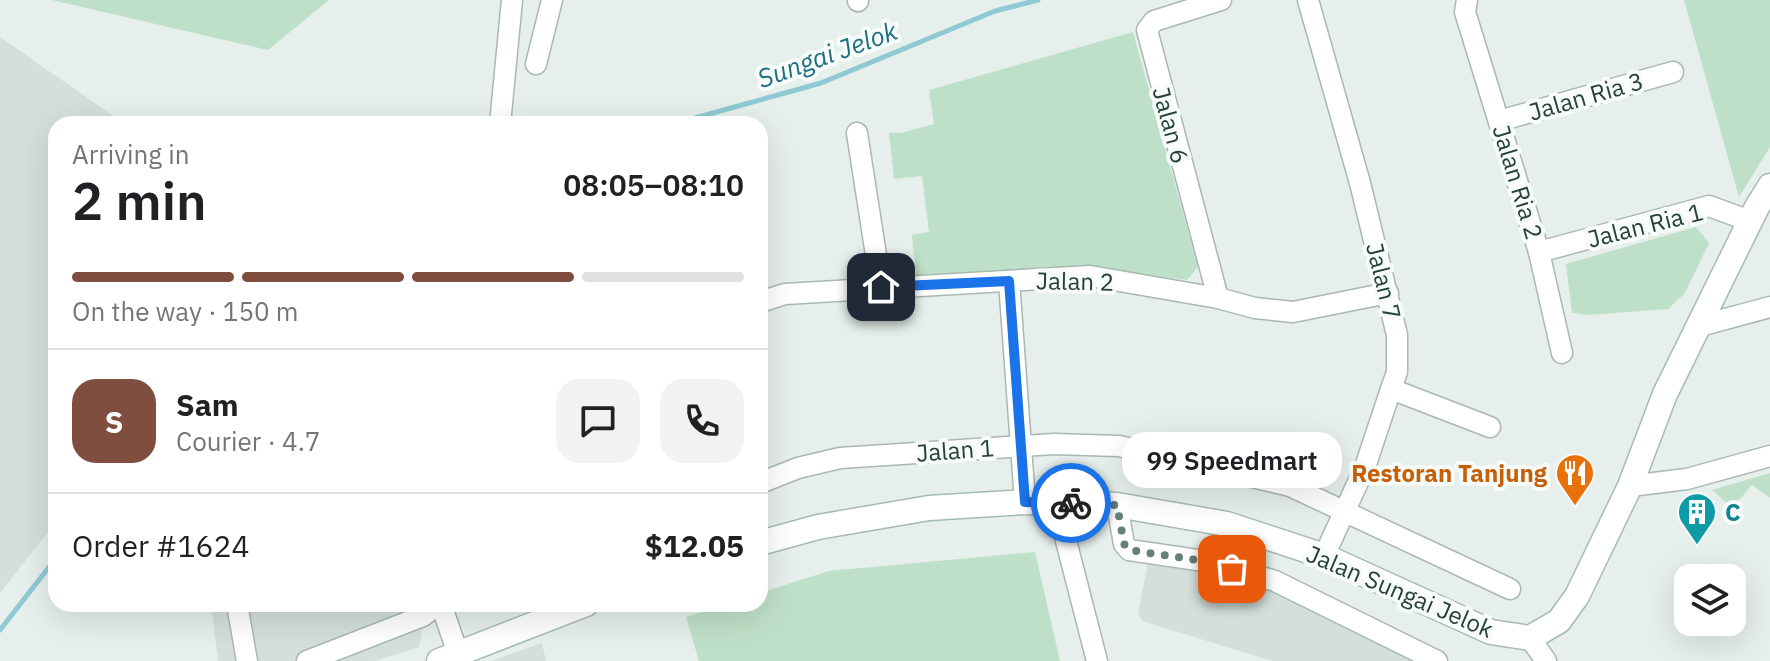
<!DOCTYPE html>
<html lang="en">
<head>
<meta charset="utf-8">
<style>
  :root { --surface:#fff; --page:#f2f2f2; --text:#202124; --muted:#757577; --line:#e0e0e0; --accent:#7f4e3f }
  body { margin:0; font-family:"IBM Plex Sans",sans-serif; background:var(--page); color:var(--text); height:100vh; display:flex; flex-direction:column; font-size:30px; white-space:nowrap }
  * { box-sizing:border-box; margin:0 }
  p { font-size:26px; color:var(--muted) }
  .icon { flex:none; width:44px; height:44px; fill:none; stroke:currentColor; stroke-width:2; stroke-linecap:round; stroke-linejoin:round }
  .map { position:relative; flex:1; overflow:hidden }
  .sheet { position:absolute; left:48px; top:116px; width:720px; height:496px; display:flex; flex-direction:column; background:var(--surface); border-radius:24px; box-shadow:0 8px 32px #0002 }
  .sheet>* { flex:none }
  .fabs { position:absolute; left:1674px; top:564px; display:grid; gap:16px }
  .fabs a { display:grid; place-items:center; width:72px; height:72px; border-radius:16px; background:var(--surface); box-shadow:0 8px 32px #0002; font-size:40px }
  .pin { position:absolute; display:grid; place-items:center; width:68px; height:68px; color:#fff; margin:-34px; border-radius:16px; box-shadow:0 4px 12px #0006 }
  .courier { position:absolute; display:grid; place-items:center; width:80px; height:80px; margin:-40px; border:6px solid #1a73e8; border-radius:50%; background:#fff; color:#222; box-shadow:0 2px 10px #0007 }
  .bubble { position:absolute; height:56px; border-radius:24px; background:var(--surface); box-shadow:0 8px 32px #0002; font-size:26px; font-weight:600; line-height:56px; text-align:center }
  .head em { font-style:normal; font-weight:600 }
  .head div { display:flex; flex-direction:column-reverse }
  .head { display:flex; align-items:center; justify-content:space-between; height:136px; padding:0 24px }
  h1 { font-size:52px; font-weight:600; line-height:60px }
  .bar { display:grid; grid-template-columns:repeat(4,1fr); gap:12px 8px; align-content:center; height:96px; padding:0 24px }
  .bar i { height:10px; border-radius:6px; background:var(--line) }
  .bar .selected { background:var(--accent) }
  .bar p { grid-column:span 4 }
  .line { display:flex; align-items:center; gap:20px; padding:0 24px; border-top:2px solid var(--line) }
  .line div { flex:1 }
  .round { display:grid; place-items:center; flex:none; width:84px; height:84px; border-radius:24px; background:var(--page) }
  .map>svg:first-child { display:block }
</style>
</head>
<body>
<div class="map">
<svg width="1770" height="661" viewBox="0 0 1770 661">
  <rect width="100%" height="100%" fill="#e6efeb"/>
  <g fill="#d4dfda">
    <path d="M0 37 125 124H56V522L0 593Z"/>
    <path d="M1149 559 1212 569 1275 589 1422 661H1272L1142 621 1138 613Z"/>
    <path d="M211 604H427L419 647 375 661H218Z"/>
    <path d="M542 643 546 661H491Z"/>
  </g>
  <g fill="#bfe0c8">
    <path d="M52 0H329L268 50Z"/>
    <path d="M1684 0H1770V147L1739 197Z"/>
    <path d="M1133 32 1198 267 1187 280 1088 267 916 276 912 235 929 232 922 176 894 179 889 133H901L934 124 929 90Z"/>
    <path d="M1696 227 1709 243 1685 293 1668 309 1587 315 1572 313 1566 264Z"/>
    <path d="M1770 473V498L1752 485 1732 508 1712 490Z"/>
    <path d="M1035 552 1060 661H699L686 617 727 604H760V593L829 571Z"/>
  </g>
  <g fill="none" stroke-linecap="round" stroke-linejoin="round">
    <g stroke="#8ec9d4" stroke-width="5">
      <path d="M673 124 821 83 995 11 1038 0"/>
      <path d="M0 630 56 558"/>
    </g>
    <defs>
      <g id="street">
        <path d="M858 0V1"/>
        <path d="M1308 0 1360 183 1397 335V372L1391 389 1365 467 1324 556"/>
        <path d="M1467 0 1465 12 1539 252 1562 353"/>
        <path d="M536 64 552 0"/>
        <path d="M1499 121 1673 72"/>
        <path d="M500 124 512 0"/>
        <path d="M857 133 881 287"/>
        <path d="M1539 252 1709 206 1750 221"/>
        <path d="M1009 281 1025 502"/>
        <path d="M1218 298 1147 30 1154 21 1221 0"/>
        <path d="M760 302 785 294 1090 276 1218 298 1255 308 1293 312 1388 293"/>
        <path d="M1696 327 1770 307"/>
        <path d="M1391 389 1490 427"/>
        <path d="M760 483 798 468 840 458 1054 444 1119 446 1290 486 1510 589"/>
        <path d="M1630 486 1687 479 1770 456"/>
        <path d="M1056 502 1097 661"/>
        <path d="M1117 505 1124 544 1129 550 1211 562 1275 581 1437 661"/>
        <path d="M237 604 247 661"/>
        <path d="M441 604 458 654"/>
        <path d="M1530 638 1546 661"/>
        <path d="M307 661 423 616 438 604"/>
      </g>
      <g id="secondary">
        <path d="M760 543 818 527 929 508 1025 502 1117 505 1227 524 1324 556 1491 632 1530 638 1559 621 1577 596 1630 486 1665 394 1757 207 1770 186"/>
        <path d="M439 661 586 604"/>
      </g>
    </defs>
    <use href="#street" stroke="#a8b8b2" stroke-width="23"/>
    <use href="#secondary" stroke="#a4bbb3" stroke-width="27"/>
    <use href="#street" stroke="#fff" stroke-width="20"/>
    <use href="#secondary" stroke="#fff" stroke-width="24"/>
  </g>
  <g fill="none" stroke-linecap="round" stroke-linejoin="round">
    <path stroke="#687f78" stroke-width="8" stroke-dasharray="0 14.4" d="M1071 503 1117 505 1124 544 1129 550 1211 562 1232 569"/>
    <path stroke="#1a73e8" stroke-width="10" d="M881 287 1009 281 1025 502 1071 503"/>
  </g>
  <defs>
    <symbol id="restaurant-pin" viewBox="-11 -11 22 30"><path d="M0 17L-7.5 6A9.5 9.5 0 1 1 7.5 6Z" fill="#e8710a" stroke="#f7fbf9"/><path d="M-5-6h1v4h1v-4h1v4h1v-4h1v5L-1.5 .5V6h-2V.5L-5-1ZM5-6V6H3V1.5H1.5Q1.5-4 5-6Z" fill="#fff"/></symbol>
    <symbol id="building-pin" viewBox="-11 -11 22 30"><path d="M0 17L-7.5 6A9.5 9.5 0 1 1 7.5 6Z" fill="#0f9aa8" stroke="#f7fbf9"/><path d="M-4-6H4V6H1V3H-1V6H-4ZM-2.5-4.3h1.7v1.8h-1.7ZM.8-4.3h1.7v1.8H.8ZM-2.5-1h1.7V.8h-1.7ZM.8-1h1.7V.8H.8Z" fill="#fff"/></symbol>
  </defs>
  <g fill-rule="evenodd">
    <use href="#restaurant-pin" x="1553" y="451" width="44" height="60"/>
    <use href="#building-pin" x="1675" y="490" width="44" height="60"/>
  </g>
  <g text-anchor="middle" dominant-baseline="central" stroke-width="8" stroke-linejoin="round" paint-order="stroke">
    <g font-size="24" fill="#24423a" stroke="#f7fbf9">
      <text transform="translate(1586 96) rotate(-16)">Jalan Ria 3</text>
      <text transform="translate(1171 125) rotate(75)">Jalan 6</text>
      <text transform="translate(1518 182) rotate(73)">Jalan Ria 2</text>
      <text transform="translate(1645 225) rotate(-14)">Jalan Ria 1</text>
      <text transform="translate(1075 281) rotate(1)">Jalan 2</text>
      <text transform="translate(1384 281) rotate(76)">Jalan 7</text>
      <text transform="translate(955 450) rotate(-4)">Jalan 1</text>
      <text transform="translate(1400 591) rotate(23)">Jalan Sungai Jelok</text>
    </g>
    <g font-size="24" font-weight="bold" fill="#c56008" stroke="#f7fbf9" text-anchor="end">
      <text x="1547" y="473">Restoran Tanjung</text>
    </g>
    <g font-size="24" font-weight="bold" fill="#0d838f" stroke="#f7fbf9" text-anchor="start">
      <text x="1725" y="512">C</text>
    </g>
    <g font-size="26" font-style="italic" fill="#1c6f80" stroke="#f7fbf9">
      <text transform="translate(827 54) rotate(-20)">Sungai Jelok</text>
    </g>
  </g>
</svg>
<div class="fabs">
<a><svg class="icon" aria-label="layers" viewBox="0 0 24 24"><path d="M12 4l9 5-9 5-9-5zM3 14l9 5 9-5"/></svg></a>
</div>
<div class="pin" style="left:1232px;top:569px;background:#ea580c"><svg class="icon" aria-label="bag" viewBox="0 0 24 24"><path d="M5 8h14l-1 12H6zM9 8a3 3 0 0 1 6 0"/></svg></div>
<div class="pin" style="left:881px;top:287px;background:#1f2937"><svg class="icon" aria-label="home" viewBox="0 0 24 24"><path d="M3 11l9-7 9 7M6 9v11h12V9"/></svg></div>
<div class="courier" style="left:1071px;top:503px"><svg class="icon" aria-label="bike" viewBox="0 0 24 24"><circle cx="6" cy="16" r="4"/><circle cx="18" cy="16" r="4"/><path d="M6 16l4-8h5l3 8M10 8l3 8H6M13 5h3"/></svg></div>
<div class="bubble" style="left:1122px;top:432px;width:220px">99 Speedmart</div>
<section class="sheet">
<div class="head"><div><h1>2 min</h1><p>Arriving in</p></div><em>08:05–08:10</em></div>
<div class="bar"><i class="selected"></i><i class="selected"></i><i class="selected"></i><i></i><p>On the way · 150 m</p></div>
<div class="line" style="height:144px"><b class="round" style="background:var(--accent);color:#fff">S</b><div><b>Sam</b><p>Courier · 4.7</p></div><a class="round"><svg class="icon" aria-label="chat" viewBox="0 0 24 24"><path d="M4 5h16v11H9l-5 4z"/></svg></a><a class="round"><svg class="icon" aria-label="phone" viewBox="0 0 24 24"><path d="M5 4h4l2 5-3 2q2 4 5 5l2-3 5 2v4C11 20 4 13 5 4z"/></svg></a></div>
<div class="line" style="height:104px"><div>Order #1624</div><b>$12.05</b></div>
</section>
</div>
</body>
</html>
